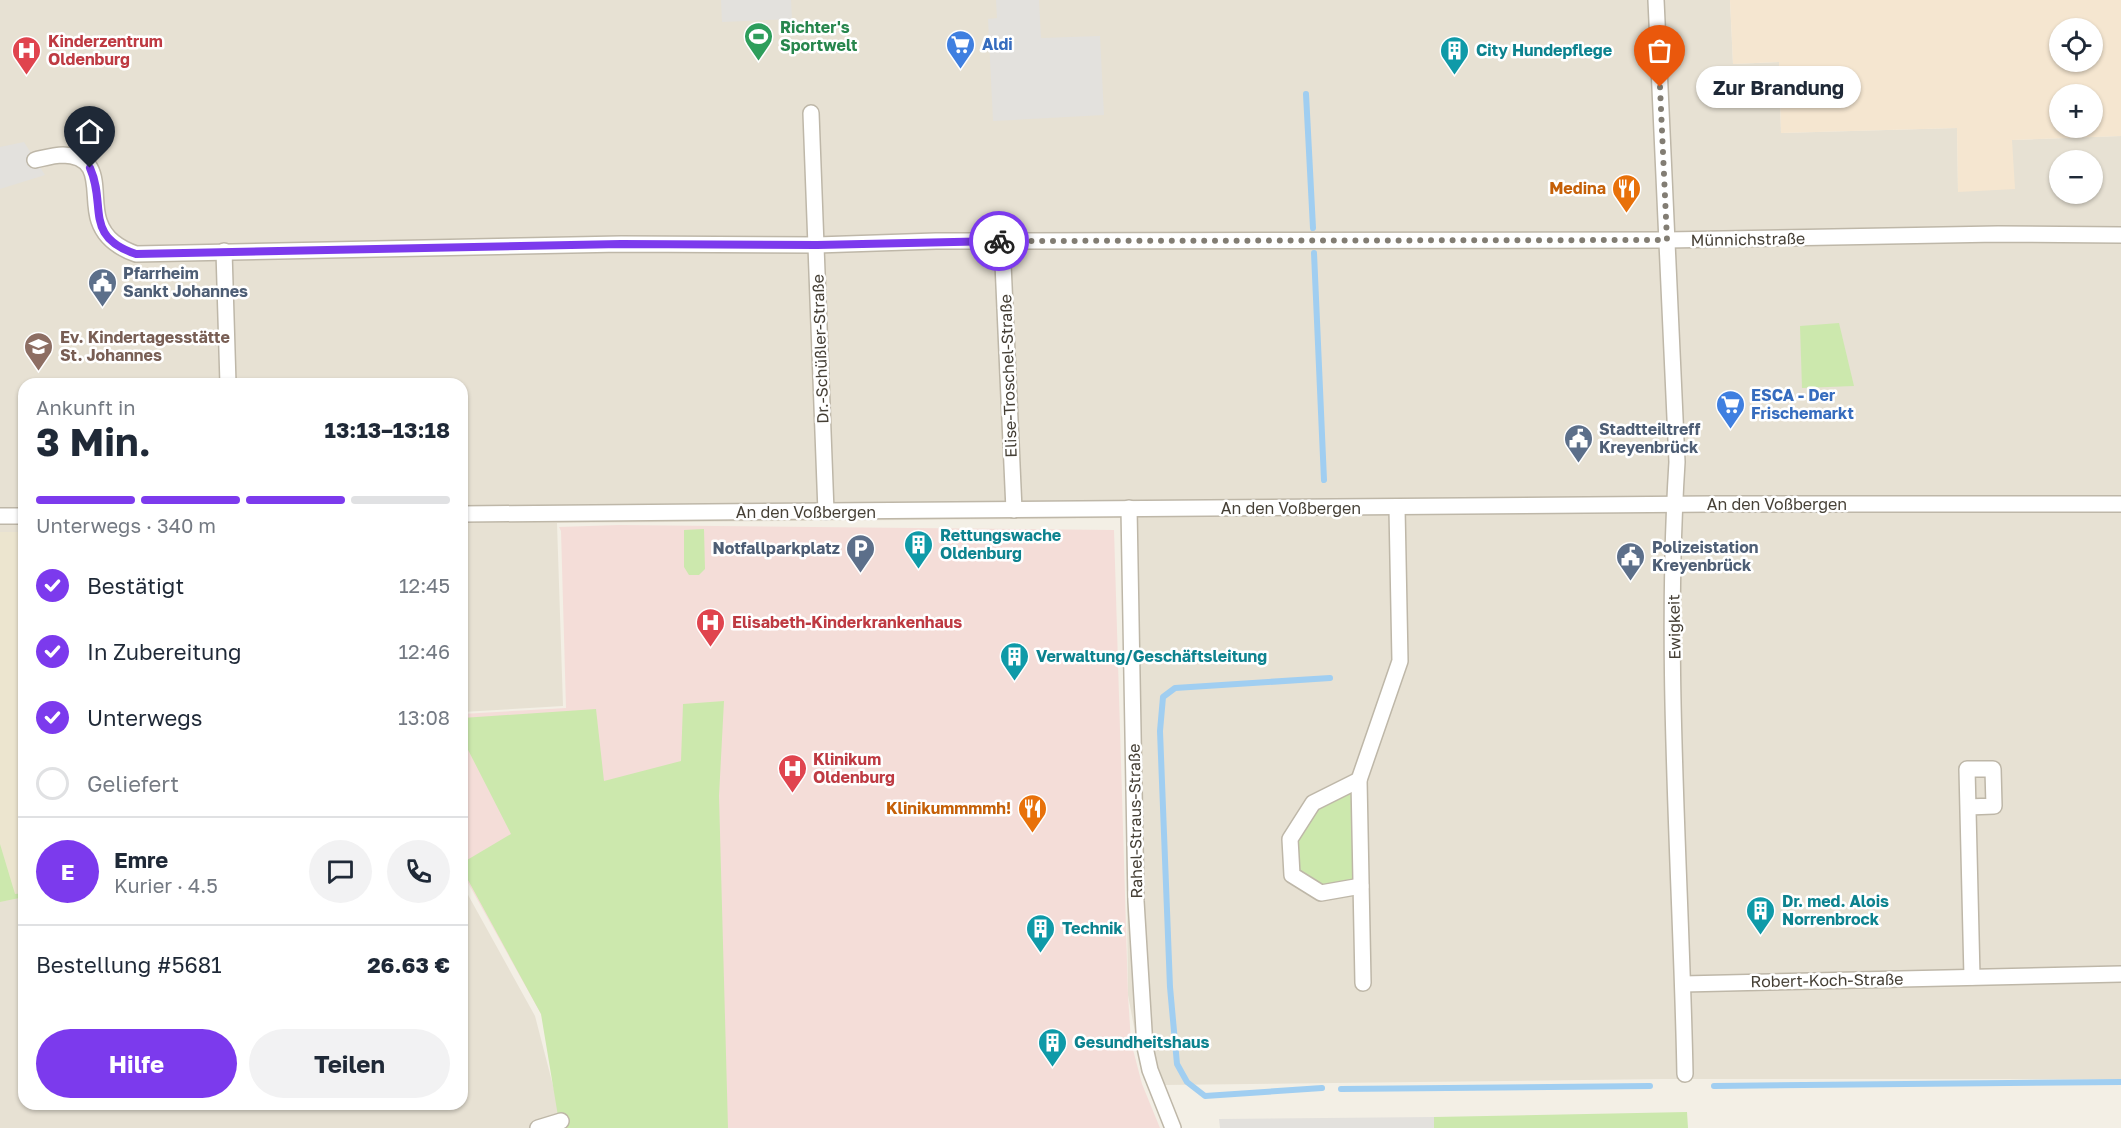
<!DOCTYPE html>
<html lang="de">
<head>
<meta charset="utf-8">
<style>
  :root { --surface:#fff; --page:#f2f2f3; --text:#1f2937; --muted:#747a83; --line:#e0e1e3; --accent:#7c3aed }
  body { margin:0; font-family:"Golos Text",sans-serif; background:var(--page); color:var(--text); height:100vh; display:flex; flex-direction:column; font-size:22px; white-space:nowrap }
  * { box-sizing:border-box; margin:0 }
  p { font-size:20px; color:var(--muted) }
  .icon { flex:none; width:33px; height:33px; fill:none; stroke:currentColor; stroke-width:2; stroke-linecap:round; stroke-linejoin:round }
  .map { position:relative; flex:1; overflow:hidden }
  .sheet { position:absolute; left:18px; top:378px; width:450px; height:732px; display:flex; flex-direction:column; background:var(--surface); border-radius:18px; box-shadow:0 2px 4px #0004 }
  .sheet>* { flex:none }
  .controls { position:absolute; left:2049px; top:18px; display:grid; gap:12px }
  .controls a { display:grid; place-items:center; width:54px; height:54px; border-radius:50%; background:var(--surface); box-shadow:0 2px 4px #0004; font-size:30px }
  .pin { position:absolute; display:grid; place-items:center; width:51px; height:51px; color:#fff; margin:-62px -26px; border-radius:50% 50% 50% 0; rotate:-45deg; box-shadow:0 0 6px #0007 }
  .pin .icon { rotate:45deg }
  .courier { position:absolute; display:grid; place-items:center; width:60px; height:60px; margin:-30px; border:4px solid #7c3aed; border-radius:50%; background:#fff; color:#222; box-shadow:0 2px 8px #0007 }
  .bubble { position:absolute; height:42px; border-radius:21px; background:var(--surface); box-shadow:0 2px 4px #0004; font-size:20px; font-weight:700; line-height:42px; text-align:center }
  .head em { font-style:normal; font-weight:700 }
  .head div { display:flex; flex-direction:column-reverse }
  .head { display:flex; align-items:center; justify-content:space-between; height:102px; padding:0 18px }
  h1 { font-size:39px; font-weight:700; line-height:45px }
  .bar { display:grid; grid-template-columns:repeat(4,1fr); gap:9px 6px; align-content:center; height:72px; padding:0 18px }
  .bar i { height:8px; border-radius:4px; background:var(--line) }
  .bar .active { background:var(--accent) }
  .bar p { grid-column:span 4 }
  .line { display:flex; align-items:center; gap:15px; padding:0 18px; border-top:2px solid var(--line) }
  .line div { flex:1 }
  .round { display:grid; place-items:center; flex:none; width:63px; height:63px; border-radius:32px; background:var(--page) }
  ol { padding:0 18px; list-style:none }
  li { display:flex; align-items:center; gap:18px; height:66px }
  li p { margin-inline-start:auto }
  li .icon { padding:6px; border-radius:50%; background:var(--accent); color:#fff; stroke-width:4 }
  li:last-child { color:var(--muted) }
  li i { width:33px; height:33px; border:3px solid var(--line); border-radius:50% }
  .cta { display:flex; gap:12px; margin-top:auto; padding:12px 18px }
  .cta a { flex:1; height:69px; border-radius:36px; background:var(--accent); color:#fff; font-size:24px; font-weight:700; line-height:69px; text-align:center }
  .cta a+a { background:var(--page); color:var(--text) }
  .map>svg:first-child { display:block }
</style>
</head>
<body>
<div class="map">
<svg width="2121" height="1128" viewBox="0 0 2121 1128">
  <rect width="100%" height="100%" fill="#f3efe5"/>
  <path fill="#e7e1d3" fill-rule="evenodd" d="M0 0H1730L1733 64 1779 62 1781 133 1957 128 1958 191 2012 140 2121 136V1079H1662L1163 1085 1144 1080 1128 995 1123 518 557 523 563 706 462 712V384H24V1104H462V884L535 1016 564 1128H0ZM2060 160H2092V194H2060Z"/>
  <path fill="#f5e6d0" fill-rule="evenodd" d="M1730 0H2121V136L2012 140 2015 189 1958 192 1957 128 1781 133 1779 62 1733 64ZM2060 28H2092V62H2060ZM2060 94H2092V128H2060Z"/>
  <path fill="#ece5cf" d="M0 532H24V897L0 902Z"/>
  <path fill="#f4ddd8" d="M619 525 1114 530 1128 995 1131 1042 1142 1084 1160 1128H584L541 1014 462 872V714L566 708 561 531 559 527Z"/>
  <g fill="#cce8ad">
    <path d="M1839 323 1854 386 1802 388 1800 326Z"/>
    <path d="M704 529 705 569 699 575H689L684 567V530Z"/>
    <path d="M724 701 719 796 728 1128H560L541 1014 462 869V863L511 834 462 738V718L596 709 604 781 681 761 683 704Z"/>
    <path d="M1359 780 1361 886 1321 893 1292 875 1290 839 1313 803Z"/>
    <path d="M0 844 15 894 24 893V897L0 902Z"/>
    <path d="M1687 1112 1688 1128H1434V1117Z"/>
  </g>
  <g fill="#e3e1dd">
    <path d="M721 0H791L792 19 722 22Z"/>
    <path d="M996 0H1039L1041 38 1100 36 1104 115 993 121 988 19 997 18Z"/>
    <path d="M24 142 45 175 0 189V147Z"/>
    <path d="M1434 1117V1128H1220L1219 1119Z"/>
  </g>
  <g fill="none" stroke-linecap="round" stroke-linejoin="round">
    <g stroke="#a0cef1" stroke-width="6">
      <path d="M1306 94 1313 228"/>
      <path d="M1314 253 1324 480"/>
      <path d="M1714 1086 2121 1082"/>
      <path d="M1322 1088 1205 1096 1187 1082 1177 1064 1170 987 1160 731 1163 697 1175 688 1330 678"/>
      <path d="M1341 1089 1650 1086"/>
    </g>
    <defs>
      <g id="street">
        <path d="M1656 0 1677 462C1664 664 1681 872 1685 1074"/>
        <path d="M811 113 826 512"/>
        <path d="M35 160C44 158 54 155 63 155 106 156 90 196 99 221 105 239 119 248 136 254L621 244 817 245 936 241 1667 240 1998 234 2121 235"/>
        <path d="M1002 241 1014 510"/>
        <path d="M224 251 228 384"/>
        <path d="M1129 508 1136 901 1145 1047 1150 1070 1173 1128"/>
        <path d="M462 514 1712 504H2121"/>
        <path d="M0 516H24"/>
        <path d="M1359 780 1313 803 1290 839 1292 875 1321 893 1361 886"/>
        <path d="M1968 807 1994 806 1993 769H1967L1972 977"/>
        <path d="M1363 983 1359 780 1400 661 1397 508"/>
        <path d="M1683 984 2121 974"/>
        <path d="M538 1128 561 1121"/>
      </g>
    </defs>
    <use href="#street" stroke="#beb7a8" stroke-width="18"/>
    <use href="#street" stroke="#fff" stroke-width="15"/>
  </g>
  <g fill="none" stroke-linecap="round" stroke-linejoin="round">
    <path stroke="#827d73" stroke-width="6" stroke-dasharray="0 10.8" d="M999 241 1667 240 1660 87"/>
    <path stroke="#7c3aed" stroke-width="8" d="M90 168C107 206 83 236 136 254L621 244 817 245 999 241"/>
  </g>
  <defs>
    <symbol id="stadium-pin" viewBox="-11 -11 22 30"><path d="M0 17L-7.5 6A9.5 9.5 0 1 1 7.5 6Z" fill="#2e9e5b" stroke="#fff"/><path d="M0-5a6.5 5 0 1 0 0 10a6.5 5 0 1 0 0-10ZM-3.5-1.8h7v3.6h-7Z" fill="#fff"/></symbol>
    <symbol id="supermarket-pin" viewBox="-11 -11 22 30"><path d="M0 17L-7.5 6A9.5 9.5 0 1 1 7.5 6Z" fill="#3f7fe0" stroke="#fff"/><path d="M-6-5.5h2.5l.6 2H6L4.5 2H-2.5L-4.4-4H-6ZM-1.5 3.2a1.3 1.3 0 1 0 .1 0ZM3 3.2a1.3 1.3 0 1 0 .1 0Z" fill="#fff"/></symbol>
    <symbol id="hospital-pin" viewBox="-11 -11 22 30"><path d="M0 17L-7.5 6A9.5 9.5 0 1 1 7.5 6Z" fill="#e0444e" stroke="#fff"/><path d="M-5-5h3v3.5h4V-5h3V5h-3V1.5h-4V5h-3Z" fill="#fff"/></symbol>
    <symbol id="building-pin" viewBox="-11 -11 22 30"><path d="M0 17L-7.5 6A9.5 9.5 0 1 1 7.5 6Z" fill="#0f9aa8" stroke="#fff"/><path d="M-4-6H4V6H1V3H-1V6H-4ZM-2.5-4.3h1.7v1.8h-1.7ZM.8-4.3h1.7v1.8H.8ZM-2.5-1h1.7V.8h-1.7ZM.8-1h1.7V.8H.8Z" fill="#fff"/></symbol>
    <symbol id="restaurant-pin" viewBox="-11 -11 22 30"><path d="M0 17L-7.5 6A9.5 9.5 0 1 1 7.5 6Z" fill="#e8710a" stroke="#fff"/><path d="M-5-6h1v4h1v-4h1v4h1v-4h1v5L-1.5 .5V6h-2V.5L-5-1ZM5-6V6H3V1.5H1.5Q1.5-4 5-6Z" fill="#fff"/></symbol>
    <symbol id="civic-pin" viewBox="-11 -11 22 30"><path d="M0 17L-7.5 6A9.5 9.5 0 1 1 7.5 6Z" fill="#5c6f8a" stroke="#fff"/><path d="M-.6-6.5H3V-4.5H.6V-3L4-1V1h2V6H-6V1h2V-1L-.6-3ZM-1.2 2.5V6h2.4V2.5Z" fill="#fff"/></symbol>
    <symbol id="school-pin" viewBox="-11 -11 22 30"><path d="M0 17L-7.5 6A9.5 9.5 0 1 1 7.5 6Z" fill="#8d6e63" stroke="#fff"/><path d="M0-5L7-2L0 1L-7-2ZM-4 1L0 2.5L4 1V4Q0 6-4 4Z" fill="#fff"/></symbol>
    <symbol id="parking-pin" viewBox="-11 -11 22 30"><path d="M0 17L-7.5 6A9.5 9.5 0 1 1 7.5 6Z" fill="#5c6f8a" stroke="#fff"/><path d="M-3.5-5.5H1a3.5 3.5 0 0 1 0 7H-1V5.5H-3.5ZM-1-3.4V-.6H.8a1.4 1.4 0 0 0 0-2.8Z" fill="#fff"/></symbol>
  </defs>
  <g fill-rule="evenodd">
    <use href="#stadium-pin" x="742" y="20" width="33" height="45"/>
    <use href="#supermarket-pin" x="944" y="28" width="33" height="45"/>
    <use href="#hospital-pin" x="10" y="34" width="33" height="45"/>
    <use href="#building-pin" x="1438" y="34" width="33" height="45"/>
    <use href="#restaurant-pin" x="1610" y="172" width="33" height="45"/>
    <use href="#civic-pin" x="86" y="266" width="33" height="45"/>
    <use href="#school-pin" x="22" y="330" width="33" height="45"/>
    <use href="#supermarket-pin" x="1714" y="388" width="33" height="45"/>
    <use href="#civic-pin" x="1562" y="422" width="33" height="45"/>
    <use href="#building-pin" x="902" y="528" width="33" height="45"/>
    <use href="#parking-pin" x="844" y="532" width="33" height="45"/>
    <use href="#civic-pin" x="1614" y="540" width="33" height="45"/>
    <use href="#hospital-pin" x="694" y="606" width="33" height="45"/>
    <use href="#building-pin" x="998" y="640" width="33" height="45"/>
    <use href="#hospital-pin" x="776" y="752" width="33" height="45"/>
    <use href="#restaurant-pin" x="1016" y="792" width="33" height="45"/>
    <use href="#building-pin" x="1744" y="894" width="33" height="45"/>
    <use href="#building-pin" x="1024" y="912" width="33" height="45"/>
    <use href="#building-pin" x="1036" y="1026" width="33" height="45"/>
  </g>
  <g text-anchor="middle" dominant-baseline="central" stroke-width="5" stroke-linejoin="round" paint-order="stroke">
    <g font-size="16" font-weight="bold" fill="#27864d" stroke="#fff" text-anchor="start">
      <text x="780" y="27">Richter's<tspan x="780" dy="18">Sportwelt</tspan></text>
    </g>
    <g font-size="16" font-weight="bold" fill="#be3a42" stroke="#fff" text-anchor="start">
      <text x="48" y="41">Kinderzentrum<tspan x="48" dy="18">Oldenburg</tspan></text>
      <text x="732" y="622">Elisabeth-Kinderkrankenhaus</text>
      <text x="813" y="759">Klinikum<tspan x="813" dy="18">Oldenburg</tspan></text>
    </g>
    <g font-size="16" font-weight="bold" fill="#366cbe" stroke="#fff" text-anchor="start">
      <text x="982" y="44">Aldi</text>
      <text x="1751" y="395">ESCA - Der<tspan x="1751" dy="18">Frischemarkt</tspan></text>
    </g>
    <g font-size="16" font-weight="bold" fill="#0d838f" stroke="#fff" text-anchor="start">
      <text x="1476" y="50">City Hundepflege</text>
      <text x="940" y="535">Rettungswache<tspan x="940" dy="18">Oldenburg</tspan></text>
      <text x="1036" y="656">Verwaltung/Geschäftsleitung</text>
      <text x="1782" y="901">Dr. med. Alois<tspan x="1782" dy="18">Norrenbrock</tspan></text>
      <text x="1062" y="928">Technik</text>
      <text x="1074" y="1042">Gesundheitshaus</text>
    </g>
    <g font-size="16" font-weight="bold" fill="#c56008" stroke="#fff" text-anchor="end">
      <text x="1606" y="188">Medina</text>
      <text x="1011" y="808">Klinikummmmh!</text>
    </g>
    <g font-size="16" fill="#453f35" stroke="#fff">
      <text transform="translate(1748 239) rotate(-1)">Münnichstraße</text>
      <text transform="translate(820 349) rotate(-92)">Dr.-Schüßler-Straße</text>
      <text transform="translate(1008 376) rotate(-92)">Elise-Troschel-Straße</text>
      <text x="1777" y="504">An den Voßbergen</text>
      <text x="1291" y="508">An den Voßbergen</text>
      <text x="806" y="512">An den Voßbergen</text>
      <text transform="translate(1674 627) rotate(-91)">Ewigkeit</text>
      <text transform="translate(1135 821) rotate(-91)">Rahel-Straus-Straße</text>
      <text transform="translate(1827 980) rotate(-1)">Robert-Koch-Straße</text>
    </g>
    <g font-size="16" font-weight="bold" fill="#4e5e75" stroke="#fff" text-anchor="start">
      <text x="123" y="273">Pfarrheim<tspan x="123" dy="18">Sankt Johannes</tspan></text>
      <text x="1599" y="429">Stadtteiltreff<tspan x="1599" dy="18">Kreyenbrück</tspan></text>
      <text x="1652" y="547">Polizeistation<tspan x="1652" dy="18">Kreyenbrück</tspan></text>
      <text x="840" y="548" text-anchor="end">Notfallparkplatz</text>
    </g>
    <g font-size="16" font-weight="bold" fill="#785e54" stroke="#fff" text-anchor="start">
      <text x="60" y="337">Ev. Kindertagesstätte<tspan x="60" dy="18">St. Johannes</tspan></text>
    </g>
  </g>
</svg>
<div class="controls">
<a><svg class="icon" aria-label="locate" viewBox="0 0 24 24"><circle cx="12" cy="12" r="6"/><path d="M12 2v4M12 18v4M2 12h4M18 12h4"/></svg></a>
<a>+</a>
<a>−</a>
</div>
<div class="pin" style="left:1660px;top:87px;background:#ea580c"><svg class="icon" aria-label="bag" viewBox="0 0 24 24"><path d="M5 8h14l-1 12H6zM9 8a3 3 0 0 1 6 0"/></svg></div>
<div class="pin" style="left:90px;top:168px;background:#1f2937"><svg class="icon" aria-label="home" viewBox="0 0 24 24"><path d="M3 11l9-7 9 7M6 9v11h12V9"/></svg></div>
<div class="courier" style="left:999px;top:241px"><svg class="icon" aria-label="bike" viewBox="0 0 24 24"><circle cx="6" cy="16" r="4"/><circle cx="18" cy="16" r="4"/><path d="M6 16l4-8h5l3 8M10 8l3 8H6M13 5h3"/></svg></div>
<div class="bubble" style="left:1696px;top:66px;width:165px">Zur Brandung</div>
<section class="sheet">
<div class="head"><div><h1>3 Min.</h1><p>Ankunft in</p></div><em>13:13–13:18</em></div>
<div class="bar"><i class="active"></i><i class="active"></i><i class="active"></i><i></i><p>Unterwegs · 340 m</p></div>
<ol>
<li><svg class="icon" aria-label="check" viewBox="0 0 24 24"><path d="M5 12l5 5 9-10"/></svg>Bestätigt<p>12:45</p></li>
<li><svg class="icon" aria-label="check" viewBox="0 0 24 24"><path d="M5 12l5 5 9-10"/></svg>In Zubereitung<p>12:46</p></li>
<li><svg class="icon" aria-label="check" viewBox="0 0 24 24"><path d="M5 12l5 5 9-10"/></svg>Unterwegs<p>13:08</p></li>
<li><i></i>Geliefert</li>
</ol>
<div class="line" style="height:108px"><b class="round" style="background:var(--accent);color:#fff">E</b><div><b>Emre</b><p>Kurier · 4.5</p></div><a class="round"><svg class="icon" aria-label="chat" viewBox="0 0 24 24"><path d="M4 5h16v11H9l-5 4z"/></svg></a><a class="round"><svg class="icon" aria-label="phone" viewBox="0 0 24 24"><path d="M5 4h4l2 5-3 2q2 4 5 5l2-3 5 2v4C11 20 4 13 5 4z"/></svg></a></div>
<div class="line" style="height:78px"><div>Bestellung #5681</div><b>26.63 €</b></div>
<div class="cta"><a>Hilfe</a><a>Teilen</a></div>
</section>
</div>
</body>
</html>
